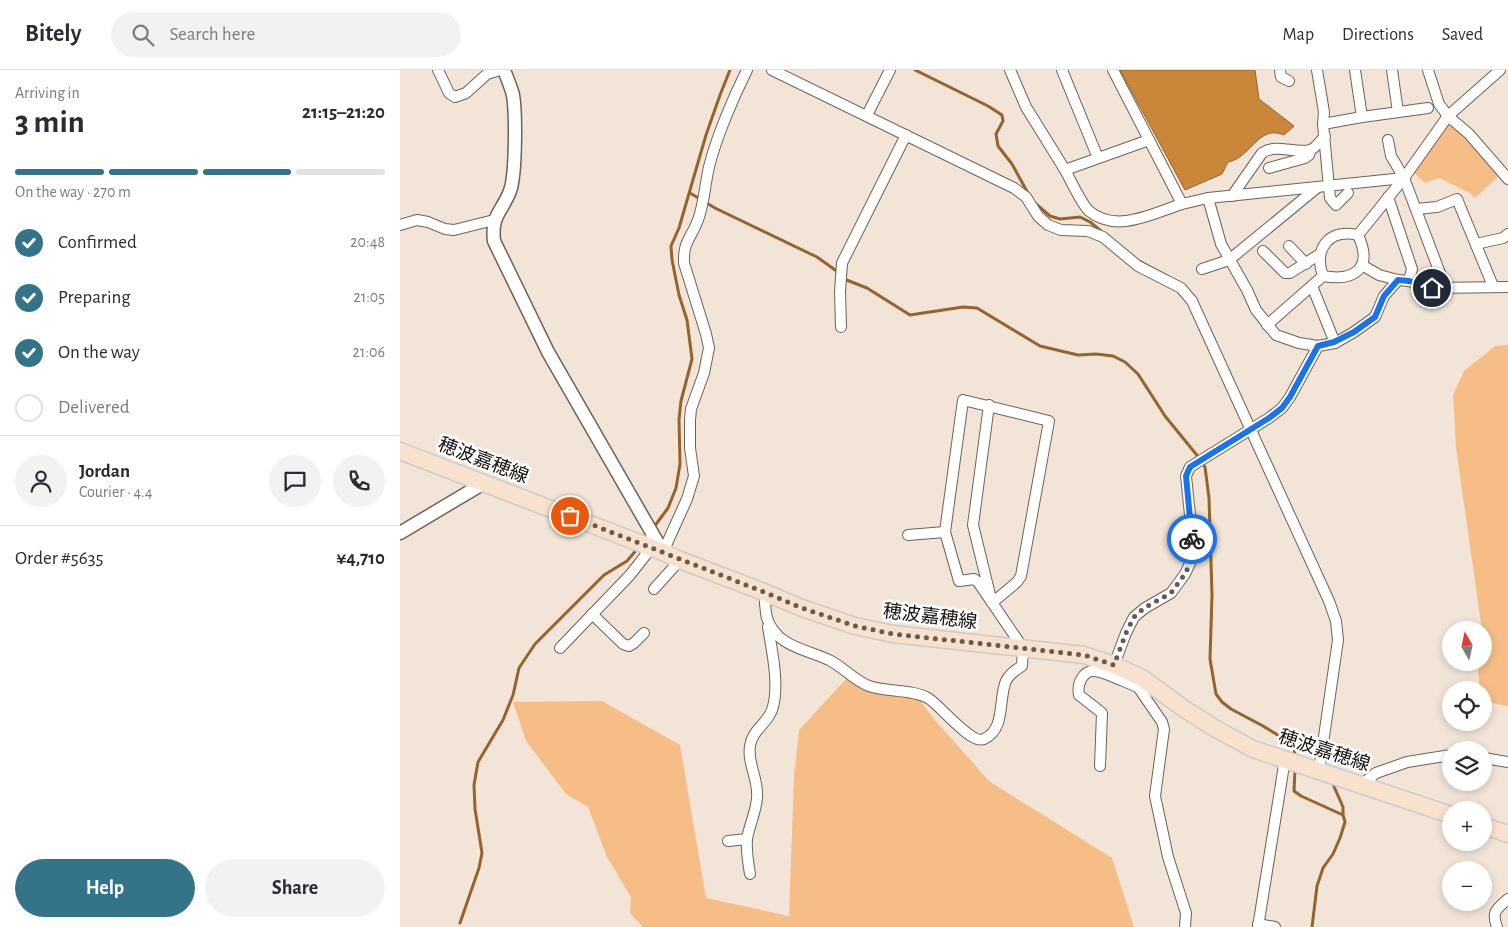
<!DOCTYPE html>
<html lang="en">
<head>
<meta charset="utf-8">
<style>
  :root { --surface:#fff; --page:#f2f2f3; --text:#2b2b33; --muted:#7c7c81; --line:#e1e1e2; --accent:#347488 }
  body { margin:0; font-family:"Alegreya Sans","Noto Sans JP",sans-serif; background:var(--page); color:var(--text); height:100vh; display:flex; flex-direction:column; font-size:19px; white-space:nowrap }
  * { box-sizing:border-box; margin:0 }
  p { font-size:16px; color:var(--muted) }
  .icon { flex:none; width:28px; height:28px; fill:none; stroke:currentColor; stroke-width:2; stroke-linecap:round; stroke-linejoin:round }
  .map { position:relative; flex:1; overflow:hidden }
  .panel { display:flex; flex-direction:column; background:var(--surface); width:400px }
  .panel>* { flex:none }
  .needle { width:32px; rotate:351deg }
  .fabs { position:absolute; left:1042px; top:551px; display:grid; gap:10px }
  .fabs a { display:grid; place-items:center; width:50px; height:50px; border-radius:50%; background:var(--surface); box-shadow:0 2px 8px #0003; font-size:25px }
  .pin { position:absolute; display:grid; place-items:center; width:42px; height:42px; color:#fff; margin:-21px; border:2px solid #fff; border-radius:50%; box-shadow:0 1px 5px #0007 }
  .courier { position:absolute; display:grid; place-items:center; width:50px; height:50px; margin:-25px; border:4px solid #1a73e8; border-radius:50%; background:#fff; color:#222; box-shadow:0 1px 6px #0007 }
  .headline em { font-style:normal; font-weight:700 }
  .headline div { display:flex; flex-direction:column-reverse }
  .headline { display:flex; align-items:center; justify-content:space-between; height:85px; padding:0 15px }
  h1 { font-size:32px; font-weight:700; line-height:38px }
  .bar { display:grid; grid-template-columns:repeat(4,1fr); gap:8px 5px; align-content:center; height:60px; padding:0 15px }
  .bar i { height:6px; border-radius:4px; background:var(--line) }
  .bar .current { background:var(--accent) }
  .bar p { grid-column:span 4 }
  .line { display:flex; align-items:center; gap:12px; padding:0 15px; border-top:1px solid var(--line) }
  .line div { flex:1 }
  .round { display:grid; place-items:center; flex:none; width:52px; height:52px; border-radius:26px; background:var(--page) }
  ol { padding:0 15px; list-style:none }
  li { display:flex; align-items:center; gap:15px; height:55px }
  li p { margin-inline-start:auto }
  li .icon { padding:5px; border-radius:50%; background:var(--accent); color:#fff; stroke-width:4 }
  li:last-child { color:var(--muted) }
  li i { width:28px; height:28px; border:2px solid var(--line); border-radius:50% }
  .cta { display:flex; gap:10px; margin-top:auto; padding:10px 15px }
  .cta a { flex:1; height:58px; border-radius:30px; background:var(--accent); color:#fff; font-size:20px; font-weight:700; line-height:58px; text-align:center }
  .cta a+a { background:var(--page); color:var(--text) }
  header { display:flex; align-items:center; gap:30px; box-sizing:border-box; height:70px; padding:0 25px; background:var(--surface); border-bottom:1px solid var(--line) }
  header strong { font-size:24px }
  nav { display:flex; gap:28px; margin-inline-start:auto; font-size:18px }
  .search { width:350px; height:45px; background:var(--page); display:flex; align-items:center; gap:12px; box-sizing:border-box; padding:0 18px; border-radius:28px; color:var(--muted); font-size:19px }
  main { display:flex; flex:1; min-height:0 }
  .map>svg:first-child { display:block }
</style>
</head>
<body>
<header>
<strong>Bitely</strong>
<div class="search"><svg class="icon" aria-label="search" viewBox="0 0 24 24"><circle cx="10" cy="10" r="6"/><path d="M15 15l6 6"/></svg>Search here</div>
<nav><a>Map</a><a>Directions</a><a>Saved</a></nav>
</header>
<main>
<section class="panel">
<div class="headline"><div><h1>3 min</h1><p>Arriving in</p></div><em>21:15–21:20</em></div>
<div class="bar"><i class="current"></i><i class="current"></i><i class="current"></i><i></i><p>On the way · 270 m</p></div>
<ol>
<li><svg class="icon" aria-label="check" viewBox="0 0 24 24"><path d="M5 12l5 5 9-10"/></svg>Confirmed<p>20:48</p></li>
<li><svg class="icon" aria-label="check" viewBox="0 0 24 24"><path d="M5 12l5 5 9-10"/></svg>Preparing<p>21:05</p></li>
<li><svg class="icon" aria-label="check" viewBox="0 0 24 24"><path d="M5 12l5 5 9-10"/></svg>On the way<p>21:06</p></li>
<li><i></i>Delivered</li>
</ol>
<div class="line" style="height:90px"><a class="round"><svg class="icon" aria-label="person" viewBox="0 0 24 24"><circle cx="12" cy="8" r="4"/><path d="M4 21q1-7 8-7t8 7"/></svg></a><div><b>Jordan</b><p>Courier · 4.4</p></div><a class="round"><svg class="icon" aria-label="chat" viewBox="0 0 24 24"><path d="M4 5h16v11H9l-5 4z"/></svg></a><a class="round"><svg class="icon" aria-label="phone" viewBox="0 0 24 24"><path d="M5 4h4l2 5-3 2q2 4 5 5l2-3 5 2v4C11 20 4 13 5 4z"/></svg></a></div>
<div class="line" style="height:65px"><div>Order #5635</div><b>¥4,710</b></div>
<div class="cta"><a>Help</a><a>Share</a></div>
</section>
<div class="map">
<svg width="1108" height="857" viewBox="0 0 1108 857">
  <rect width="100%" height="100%" fill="#f2e5d8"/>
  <g fill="#f6be86">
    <path d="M1049 53 1066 66 1101 104 1075 128 1070 123 1039 108 1025 113 1014 103Z"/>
    <path d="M1108 275V636H1106L1084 631V620H1080L1078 602 1080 593 1084 592V560H1082L1056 378 1053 325 1064 301 1095 276Z"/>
    <path d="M448 607 495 615 516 625 534 649 589 711 712 788 734 857H243L230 843 231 827 207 787 188 737 166 724 126 671 113 632 202 631 280 675 306 828 389 846 394 706 399 660Z"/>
  </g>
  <path fill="#cb8739" stroke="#95642c" d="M720 0H855L859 29 894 56 884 65C858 54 851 88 828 92L822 104 785 120Z"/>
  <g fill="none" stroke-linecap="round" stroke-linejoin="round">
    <g stroke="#95642c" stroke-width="3">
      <path d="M515 0 588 36 602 45 603 51 596 64 598 76 612 94 629 125"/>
      <path d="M290 123 315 138 417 187 438 202"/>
      <path d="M636 134 650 146 660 149 680 147 690 152 701 161"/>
      <path d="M737 190 769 207"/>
      <path d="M444 209 467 218 510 245 563 237 577 238 640 276 678 285 696 284 713 286 725 292 738 304 765 346 800 389 805 397 809 428 812 525 810 589 816 624 822 632 831 639 863 656 894 675 895 687"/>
      <path d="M254 457 268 438 276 418 280 394 279 349 281 331 292 289 287 250 279 225 272 190 271 176 279 158 306 65 320 25 330 0"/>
      <path d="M895 699 894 721 901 726 943 745"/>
      <path d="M60 853 79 798 82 783 75 739 74 715 78 692 103 650 113 625 119 598 135 574 204 505 227 491 238 478"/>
      <path d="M912 857 917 816 923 798 933 784 940 768 945 752 943 745V737L932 712"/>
    </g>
    <defs>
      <g id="minor">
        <path d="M38 0 49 23 55 27 66 23 87 4 100 0"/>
        <path d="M372 0 614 118 626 127 638 146 648 155 661 160 688 161 703 167 738 196 781 218 792 231 929 531 936 551 938 570 919 701"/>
        <path d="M610 0 626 37 665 100 749 70"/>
        <path d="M662 0 698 88"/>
        <path d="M713 0 782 134 808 128 1004 108"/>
        <path d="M880 0 881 7 889 11"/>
        <path d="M917 0 924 42 923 54 930 128 936 135 948 123"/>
        <path d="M992 0 998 42"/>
        <path d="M1028 0 1039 34 1048 46 1069 64 1108 109"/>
        <path d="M467 45 490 0"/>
        <path d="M962 47 1028 38"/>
        <path d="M923 54 962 47 955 0"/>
        <path d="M988 70 991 86 1004 108 1046 219"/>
        <path d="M869 98 905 88 909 85 910 80"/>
        <path d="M665 100C670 109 682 135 689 141 717 164 753 143 782 134"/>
        <path d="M832 126 862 83C877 73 894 84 910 80 916 78 921 70 925 66"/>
        <path d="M988 127 1012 199 1009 211"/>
        <path d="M808 128 821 174 847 220 856 240 876 265 899 273 918 276 935 273 954 262 975 247 984 226 998 210 1009 211 1033 218 1108 217"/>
        <path d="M1016 139 1037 137 1057 129 1093 216"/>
        <path d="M0 155 17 150 28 152 45 159 54 160 94 150"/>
        <path d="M1076 174 1103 168 1108 164"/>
        <path d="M889 176 906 194"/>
        <path d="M863 181 885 203H890L920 184"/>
        <path d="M962 195 979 205 998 210"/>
        <path d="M802 199 829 190 918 117"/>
        <path d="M923 206C956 212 973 197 958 165"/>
        <path d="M912 216 935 273"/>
        <path d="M867 255 923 206C913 179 929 158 958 165L1004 108 1048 46 1100 0"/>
        <path d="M441 257 440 222 442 193 506 65"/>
        <path d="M508 465 545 462"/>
        <path d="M263 482 287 429 294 406 290 378V350L291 339 304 303 309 278 306 264 284 193C283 171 291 169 298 150 304 134 305 114 309 97 316 68 333 28 347 0"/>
        <path d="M254 519 280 490"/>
        <path d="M364 522C365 530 365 540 367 548 376 577 407 579 431 591 444 598 455 611 469 616 485 622 512 619 528 628 540 635 571 675 584 669 606 659 598 629 606 611 609 604 616 600 622 596L623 578 578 512 574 509 559 511 545 462 563 330 649 351 621 506 617 512 592 533 573 455 589 335"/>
        <path d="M192 544 223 574 229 576 234 573 244 563"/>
        <path d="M160 578 230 505 252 477"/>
        <path d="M714 595 726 563 734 547 745 538 771 523 785 504 792 489V464L786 406 790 397 869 348 882 338 890 327 918 276"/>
        <path d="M742 608 738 617 762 652 764 659 755 726 768 787 786 843 785 857"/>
        <path d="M1084 688 1108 692"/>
        <path d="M700 696 702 643 679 625C677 615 682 600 695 601 705 602 727 613 738 617"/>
        <path d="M961 715 976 703 1007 692 1051 685"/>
        <path d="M328 771 347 769"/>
        <path d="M350 804C348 792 346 781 347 769 349 756 356 742 357 728 359 710 347 693 350 676 352 660 367 654 372 640 380 617 372 581 368 557"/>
        <path d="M858 854 875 857"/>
        <path d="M858 857 885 689"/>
        <path d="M1097 857C1091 841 1097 839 1108 829"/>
      </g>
      <g id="tertiary">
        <path d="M104 0C107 8 111 17 113 25 116 43 116 105 110 121 102 142 91 145 94 171L148 282 263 482"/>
        <path d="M0 463 84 413"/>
      </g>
      <g id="primary">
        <path d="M0 381 263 482 280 490 364 522 402 538 455 556 493 564 684 585 714 595 742 608 783 638 816 659 853 679 1051 745"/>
        <path d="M1084 756 1108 764"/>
      </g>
    </defs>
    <use href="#minor" stroke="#6e6257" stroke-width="12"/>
    <use href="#tertiary" stroke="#6e6257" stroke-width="15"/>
    <use href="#primary" stroke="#cccbca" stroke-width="19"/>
    <use href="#minor" stroke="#fff" stroke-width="10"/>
    <use href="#tertiary" stroke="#fff" stroke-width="12"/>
    <use href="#primary" stroke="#f8e2cd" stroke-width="16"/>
  </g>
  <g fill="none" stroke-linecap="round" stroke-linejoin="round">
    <path stroke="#635b54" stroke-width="5" stroke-dasharray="0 9" d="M170 446 364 522 402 538 455 556 493 564 684 585 714 595 726 563 734 547 744 538 771 523 785 504 792 489V469"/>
    <path stroke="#1a73e8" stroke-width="6" d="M792 469 786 406 790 397 869 348 882 338 890 327 918 276 934 272 954 262 975 247 984 226 998 210 1009 211 1032 218"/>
  </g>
  <g text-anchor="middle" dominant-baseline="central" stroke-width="5" stroke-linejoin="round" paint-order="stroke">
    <g font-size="19" fill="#16110d" stroke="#fff">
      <text transform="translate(83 391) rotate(21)">穂波嘉穂線</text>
      <text transform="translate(530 547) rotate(7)">穂波嘉穂線</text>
      <text transform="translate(924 681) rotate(18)">穂波嘉穂線</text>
    </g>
  </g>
</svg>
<div class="fabs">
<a><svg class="needle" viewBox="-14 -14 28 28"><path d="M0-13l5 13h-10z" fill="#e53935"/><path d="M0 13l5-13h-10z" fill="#7c7c81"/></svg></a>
<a><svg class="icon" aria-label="locate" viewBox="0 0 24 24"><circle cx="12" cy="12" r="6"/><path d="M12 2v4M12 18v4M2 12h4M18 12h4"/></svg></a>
<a><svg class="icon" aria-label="layers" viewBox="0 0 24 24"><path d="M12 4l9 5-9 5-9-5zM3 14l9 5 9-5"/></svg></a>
<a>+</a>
<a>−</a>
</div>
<div class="pin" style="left:170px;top:446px;background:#ea580c"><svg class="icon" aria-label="bag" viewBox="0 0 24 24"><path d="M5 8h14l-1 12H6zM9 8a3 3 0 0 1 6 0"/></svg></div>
<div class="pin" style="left:1032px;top:218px;background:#1f2937"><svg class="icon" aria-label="home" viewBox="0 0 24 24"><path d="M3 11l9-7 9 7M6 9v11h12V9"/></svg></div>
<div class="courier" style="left:792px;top:469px"><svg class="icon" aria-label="bike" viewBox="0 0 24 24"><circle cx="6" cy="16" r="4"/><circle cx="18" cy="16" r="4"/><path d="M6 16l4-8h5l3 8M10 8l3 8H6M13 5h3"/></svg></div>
</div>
</main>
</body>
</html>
